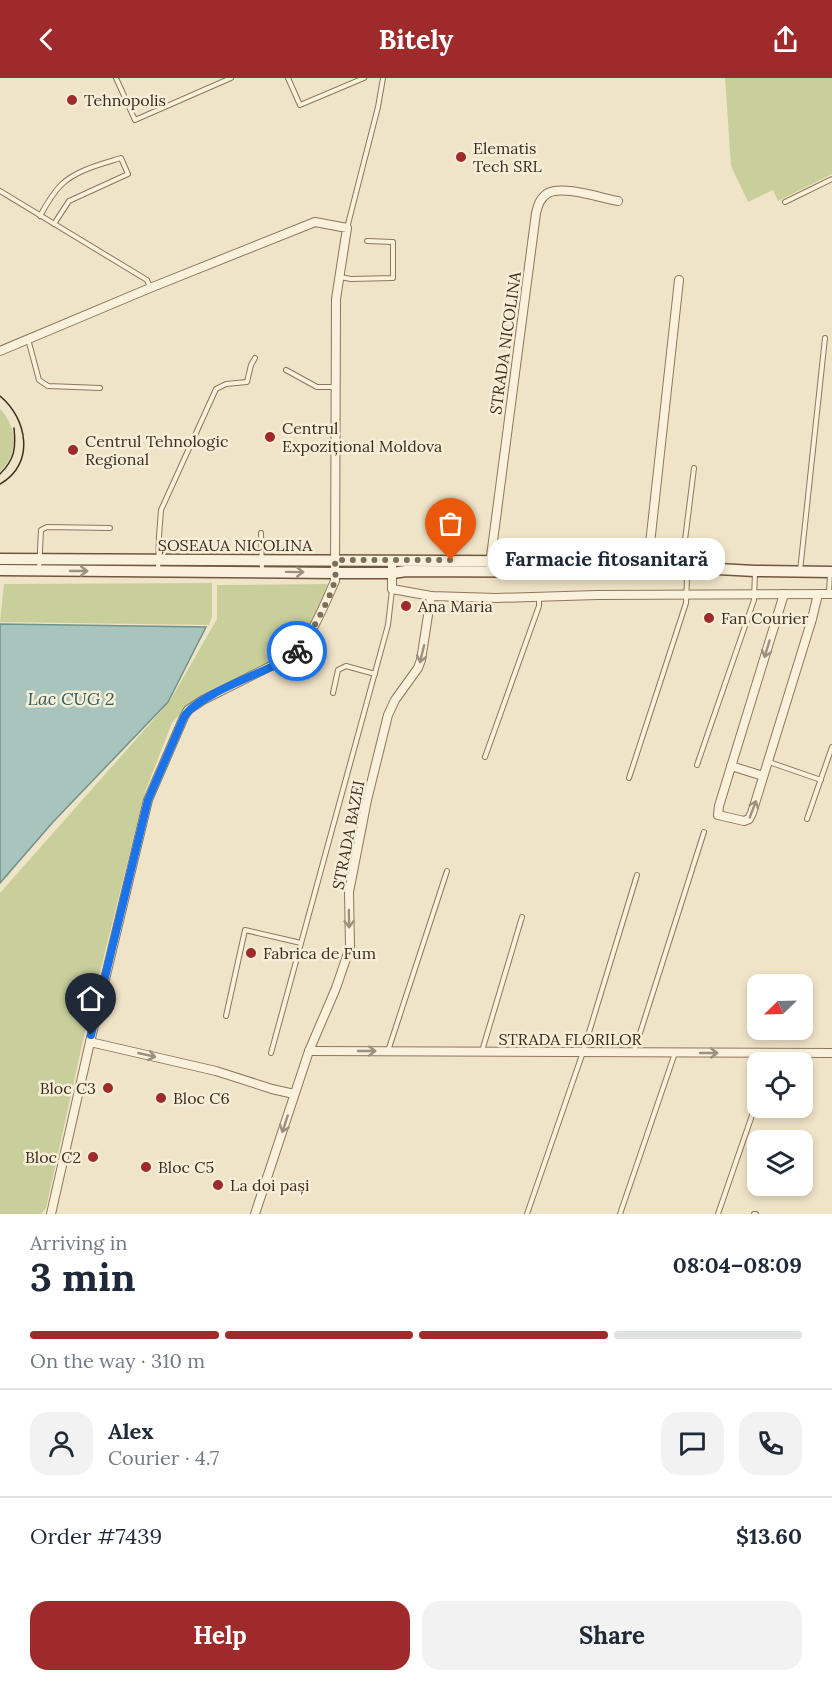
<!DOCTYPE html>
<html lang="en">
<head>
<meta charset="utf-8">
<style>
  :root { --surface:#fff; --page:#f2f2f3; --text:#1f2937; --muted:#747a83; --line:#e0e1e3; --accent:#9e2a2b }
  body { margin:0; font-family:Lora,serif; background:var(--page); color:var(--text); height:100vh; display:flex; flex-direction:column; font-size:22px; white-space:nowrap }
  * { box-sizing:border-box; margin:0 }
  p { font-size:20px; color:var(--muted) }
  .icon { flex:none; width:33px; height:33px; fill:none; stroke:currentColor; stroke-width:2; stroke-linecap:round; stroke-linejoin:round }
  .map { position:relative; height:1136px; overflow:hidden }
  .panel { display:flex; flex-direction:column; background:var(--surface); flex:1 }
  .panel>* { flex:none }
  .needle { width:39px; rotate:247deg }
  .controls { position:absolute; left:747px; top:896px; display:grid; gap:12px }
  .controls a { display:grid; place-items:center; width:66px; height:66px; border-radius:12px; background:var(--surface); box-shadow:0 3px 9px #0003; font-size:30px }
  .pin { position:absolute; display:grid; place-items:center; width:51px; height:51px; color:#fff; margin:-62px -26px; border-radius:50% 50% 50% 0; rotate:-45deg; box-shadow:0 0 6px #0007 }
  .pin .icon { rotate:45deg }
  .courier { position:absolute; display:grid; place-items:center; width:60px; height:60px; margin:-30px; border:4px solid #1a73e8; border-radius:50%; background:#fff; color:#222; box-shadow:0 2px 8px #0007 }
  .bubble { position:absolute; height:42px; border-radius:18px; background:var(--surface); box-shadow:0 3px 9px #0003; font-size:20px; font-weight:700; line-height:42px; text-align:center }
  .overview em { font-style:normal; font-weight:700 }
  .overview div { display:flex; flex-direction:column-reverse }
  .overview { display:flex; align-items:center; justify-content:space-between; height:102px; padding:0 30px }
  h1 { font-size:39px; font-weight:700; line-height:45px }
  .bar { display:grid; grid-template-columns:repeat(4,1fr); gap:9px 6px; align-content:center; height:72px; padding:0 30px }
  .bar i { height:8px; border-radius:4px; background:var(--line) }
  .bar .current { background:var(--accent) }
  .bar p { grid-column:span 4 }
  .line { display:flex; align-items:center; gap:15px; padding:0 30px; border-top:2px solid var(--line) }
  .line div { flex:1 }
  .round { display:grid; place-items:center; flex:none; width:63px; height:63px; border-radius:18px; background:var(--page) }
  .button { display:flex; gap:12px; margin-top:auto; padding:12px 30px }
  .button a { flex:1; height:69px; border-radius:18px; background:var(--accent); color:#fff; font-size:24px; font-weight:700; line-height:69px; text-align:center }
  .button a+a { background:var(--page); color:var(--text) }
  header { display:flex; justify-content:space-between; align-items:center; height:78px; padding:0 30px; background:var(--accent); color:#fff; font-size:27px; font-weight:700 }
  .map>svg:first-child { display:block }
</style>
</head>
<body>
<header><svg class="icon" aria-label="back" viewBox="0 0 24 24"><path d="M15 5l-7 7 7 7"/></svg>Bitely<svg class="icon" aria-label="share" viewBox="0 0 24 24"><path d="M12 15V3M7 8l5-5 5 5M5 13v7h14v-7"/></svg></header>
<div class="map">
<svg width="832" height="1136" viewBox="0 0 832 1136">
  <rect width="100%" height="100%" fill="#f0e4c8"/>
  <g fill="#c9cf9b">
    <path d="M725 0H832V96L778 123 773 112 748 124 731 88Z"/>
    <path d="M0 331C13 344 18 365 9 382 7 386 3 390 0 394Z"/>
    <path d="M212 505V539L209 547 0 544 4 506Z"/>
    <path d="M328 506 310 545 293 572 188 627 172 645 145 714 84 958 46 1130 41 1136H0V815L169 624 217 541V507Z"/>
  </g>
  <path fill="#a9c4bc" stroke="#6f938a" stroke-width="1.5" d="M0 546 206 549 168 624 53 744 0 805Z"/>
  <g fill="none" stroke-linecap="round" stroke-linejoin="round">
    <defs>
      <g id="lane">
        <path d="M116 0 135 42 231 0"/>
        <path d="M288 0 300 27 364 0"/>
        <path d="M0 113 147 202 150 209"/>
        <path d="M785 124 832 101"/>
        <path d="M40 138C46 127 53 115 61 107 76 92 102 86 121 80L128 96 69 123 54 146"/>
        <path d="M347 150 378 29 383 0"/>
        <path d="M340 199 351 201 393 200V164L367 163"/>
        <path d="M28 261 39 302 48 308 100 310"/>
        <path d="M286 292 317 309H334"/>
        <path d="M261 455 262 493"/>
        <path d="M39 492 41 452 47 449 110 450"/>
        <path d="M158 493 159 458 161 432 216 311 226 306 247 304 251 287 255 280"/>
        <path d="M800 493 825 260"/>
        <path d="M829 515 830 495"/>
        <path d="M333 615 338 592 346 588 375 596"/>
        <path d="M485 679 539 528V518"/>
        <path d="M769 684 821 702"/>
        <path d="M697 687 754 522 755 494"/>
        <path d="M629 700 686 525 687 501 683 478 694 390"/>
        <path d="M807 741 832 669"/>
        <path d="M226 938 245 852 301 865"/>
        <path d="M388 973 447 793"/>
        <path d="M482 973 522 839"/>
        <path d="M634 974 704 754"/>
        <path d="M271 975 388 547 392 512"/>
        <path d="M527 1136 583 974 637 797"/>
        <path d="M620 1136 675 975"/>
        <path d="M718 1136 758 1020"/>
        <path d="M754 1136H756"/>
      </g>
      <g id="street">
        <path d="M0 273 150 210 315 144 347 150 336 221 335 503C323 529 313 557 293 577L203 622 188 632 184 639 148 722 90 964 51 1136"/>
        <path d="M392 483V511L431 518 496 520 597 517 832 516"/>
        <path d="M648 484 679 202"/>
        <path d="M490 486 536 135C538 127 540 120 548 115 563 107 601 120 618 123"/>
        <path d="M784 516 719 728 718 737 744 743 749 741 752 735 812 541 818 516"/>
        <path d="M731 688 763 698"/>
        <path d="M90 964 216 993 272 1011 294 1016"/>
        <path d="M309 973 832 975"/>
        <path d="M255 1136 309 973 336 910 350 869 349 814 367 722 388 637 395 622 418 590 421 582 431 518"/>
      </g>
      <g id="secondary">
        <path d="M0 481 648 484H668L685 489 699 490 755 493 832 494"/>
        <path d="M0 492 335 495H393L406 493 669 494 685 489"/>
      </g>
    </defs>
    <use href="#lane" stroke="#8d765c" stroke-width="6"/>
    <use href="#street" stroke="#8d765c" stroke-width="10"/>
    <use href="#secondary" stroke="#6f573f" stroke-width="13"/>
    <use href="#lane" stroke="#faf1dc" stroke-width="4"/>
    <use href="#street" stroke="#faf1dc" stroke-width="8"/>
    <use href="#secondary" stroke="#faf1dc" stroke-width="10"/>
    <g stroke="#3d2e20" stroke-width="1.5">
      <path d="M0 318C27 340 36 386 0 406"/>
      <path d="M0 396C15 381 16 370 14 350"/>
    </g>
  </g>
  <defs><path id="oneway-shaft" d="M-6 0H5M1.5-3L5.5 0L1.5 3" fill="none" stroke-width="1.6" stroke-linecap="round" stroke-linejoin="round" transform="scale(1.5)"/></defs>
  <g stroke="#9c907e">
    <use href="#oneway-shaft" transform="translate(79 493)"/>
    <use href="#oneway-shaft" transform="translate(295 494) rotate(1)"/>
    <use href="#oneway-shaft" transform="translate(767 571) rotate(107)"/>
    <use href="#oneway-shaft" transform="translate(422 576) rotate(104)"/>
    <use href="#oneway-shaft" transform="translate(753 731) rotate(-69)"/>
    <use href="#oneway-shaft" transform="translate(349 841) rotate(89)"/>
    <use href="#oneway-shaft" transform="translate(367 973)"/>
    <use href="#oneway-shaft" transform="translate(709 975)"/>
    <use href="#oneway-shaft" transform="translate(147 977) rotate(13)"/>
    <use href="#oneway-shaft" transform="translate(285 1046) rotate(108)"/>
  </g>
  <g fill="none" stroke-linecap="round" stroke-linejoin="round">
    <path stroke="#7c6e5b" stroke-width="6" stroke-dasharray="0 10.8" d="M297 573C308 562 333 516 335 501 336 495 335 488 335 482H451"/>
    <path stroke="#1a73e8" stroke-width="8" d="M91 957 148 722 184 639C195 620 248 600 269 590 279 585 290 581 297 573"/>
  </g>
  <g fill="#9e2a2b" stroke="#f7eed8" stroke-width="2">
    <circle cx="72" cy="22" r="6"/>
    <circle cx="461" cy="79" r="6"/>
    <circle cx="270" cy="359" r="6"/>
    <circle cx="73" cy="372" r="6"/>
    <circle cx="406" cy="528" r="6"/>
    <circle cx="709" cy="540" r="6"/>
    <circle cx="251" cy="875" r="6"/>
    <circle cx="108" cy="1010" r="6"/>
    <circle cx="161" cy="1020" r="6"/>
    <circle cx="93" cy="1079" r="6"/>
    <circle cx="146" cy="1089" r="6"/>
    <circle cx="218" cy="1107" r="6"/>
  </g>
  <g text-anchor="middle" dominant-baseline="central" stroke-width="5" stroke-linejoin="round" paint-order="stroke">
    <g font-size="16" fill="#3d2e20" stroke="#f7eed8" text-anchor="start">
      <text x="84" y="22">Tehnopolis</text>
      <text x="473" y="70">Elematis<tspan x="473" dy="18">Tech SRL</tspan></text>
      <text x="282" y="350">Centrul<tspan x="282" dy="18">Expozițional Moldova</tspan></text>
      <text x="85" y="363">Centrul Tehnologic<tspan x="85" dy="18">Regional</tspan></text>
      <text x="418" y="528">Ana Maria</text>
      <text x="721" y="540">Fan Courier</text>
      <text x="263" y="875">Fabrica de Fum</text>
      <text x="96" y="1010" text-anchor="end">Bloc C3</text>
      <text x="173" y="1020">Bloc C6</text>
      <text x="81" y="1079" text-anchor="end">Bloc C2</text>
      <text x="158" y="1089">Bloc C5</text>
      <text x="230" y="1107">La doi pași</text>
    </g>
    <g font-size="16" fill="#3d2e20" stroke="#f7eed8">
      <text transform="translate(505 265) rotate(-82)">STRADA NICOLINA</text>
      <text x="235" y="467">ȘOSEAUA NICOLINA</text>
      <text transform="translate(348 757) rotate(-79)">STRADA BAZEI</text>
      <text x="570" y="961">STRADA FLORILOR</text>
    </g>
    <g font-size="18" font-style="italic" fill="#2f5d5a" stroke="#f7eed8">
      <text x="71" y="620">Lac CUG 2</text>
    </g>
  </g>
</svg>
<div class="controls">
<a><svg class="needle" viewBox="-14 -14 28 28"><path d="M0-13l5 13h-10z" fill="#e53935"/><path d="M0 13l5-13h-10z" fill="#747a83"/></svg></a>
<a><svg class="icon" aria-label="locate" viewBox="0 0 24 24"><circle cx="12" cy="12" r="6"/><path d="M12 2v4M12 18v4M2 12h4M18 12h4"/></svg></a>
<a><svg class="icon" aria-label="layers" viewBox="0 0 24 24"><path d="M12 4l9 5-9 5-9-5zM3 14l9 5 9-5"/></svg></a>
</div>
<div class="pin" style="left:451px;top:482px;background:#ea580c"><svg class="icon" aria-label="bag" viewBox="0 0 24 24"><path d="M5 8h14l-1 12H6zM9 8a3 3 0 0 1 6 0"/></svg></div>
<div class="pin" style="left:91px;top:957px;background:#1f2937"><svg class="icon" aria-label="home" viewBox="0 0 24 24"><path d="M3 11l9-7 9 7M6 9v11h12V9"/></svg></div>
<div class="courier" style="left:297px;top:573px"><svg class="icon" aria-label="bike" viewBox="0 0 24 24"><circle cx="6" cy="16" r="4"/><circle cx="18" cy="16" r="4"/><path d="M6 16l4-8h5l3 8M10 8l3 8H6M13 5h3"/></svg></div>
<div class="bubble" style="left:488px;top:460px;width:237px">Farmacie fitosanitară</div>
</div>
<section class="panel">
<div class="overview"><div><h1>3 min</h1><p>Arriving in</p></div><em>08:04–08:09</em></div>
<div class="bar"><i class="current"></i><i class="current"></i><i class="current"></i><i></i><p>On the way · 310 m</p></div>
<div class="line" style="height:108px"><a class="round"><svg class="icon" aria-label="person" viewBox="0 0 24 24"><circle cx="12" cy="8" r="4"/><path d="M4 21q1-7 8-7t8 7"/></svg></a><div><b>Alex</b><p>Courier · 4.7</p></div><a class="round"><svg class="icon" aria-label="chat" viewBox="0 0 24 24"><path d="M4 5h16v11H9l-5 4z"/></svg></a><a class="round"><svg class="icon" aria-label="phone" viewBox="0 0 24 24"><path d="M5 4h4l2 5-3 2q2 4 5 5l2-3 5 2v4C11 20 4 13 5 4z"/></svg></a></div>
<div class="line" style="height:78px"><div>Order #7439</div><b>$13.60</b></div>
<div class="button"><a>Help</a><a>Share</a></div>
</section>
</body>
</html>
